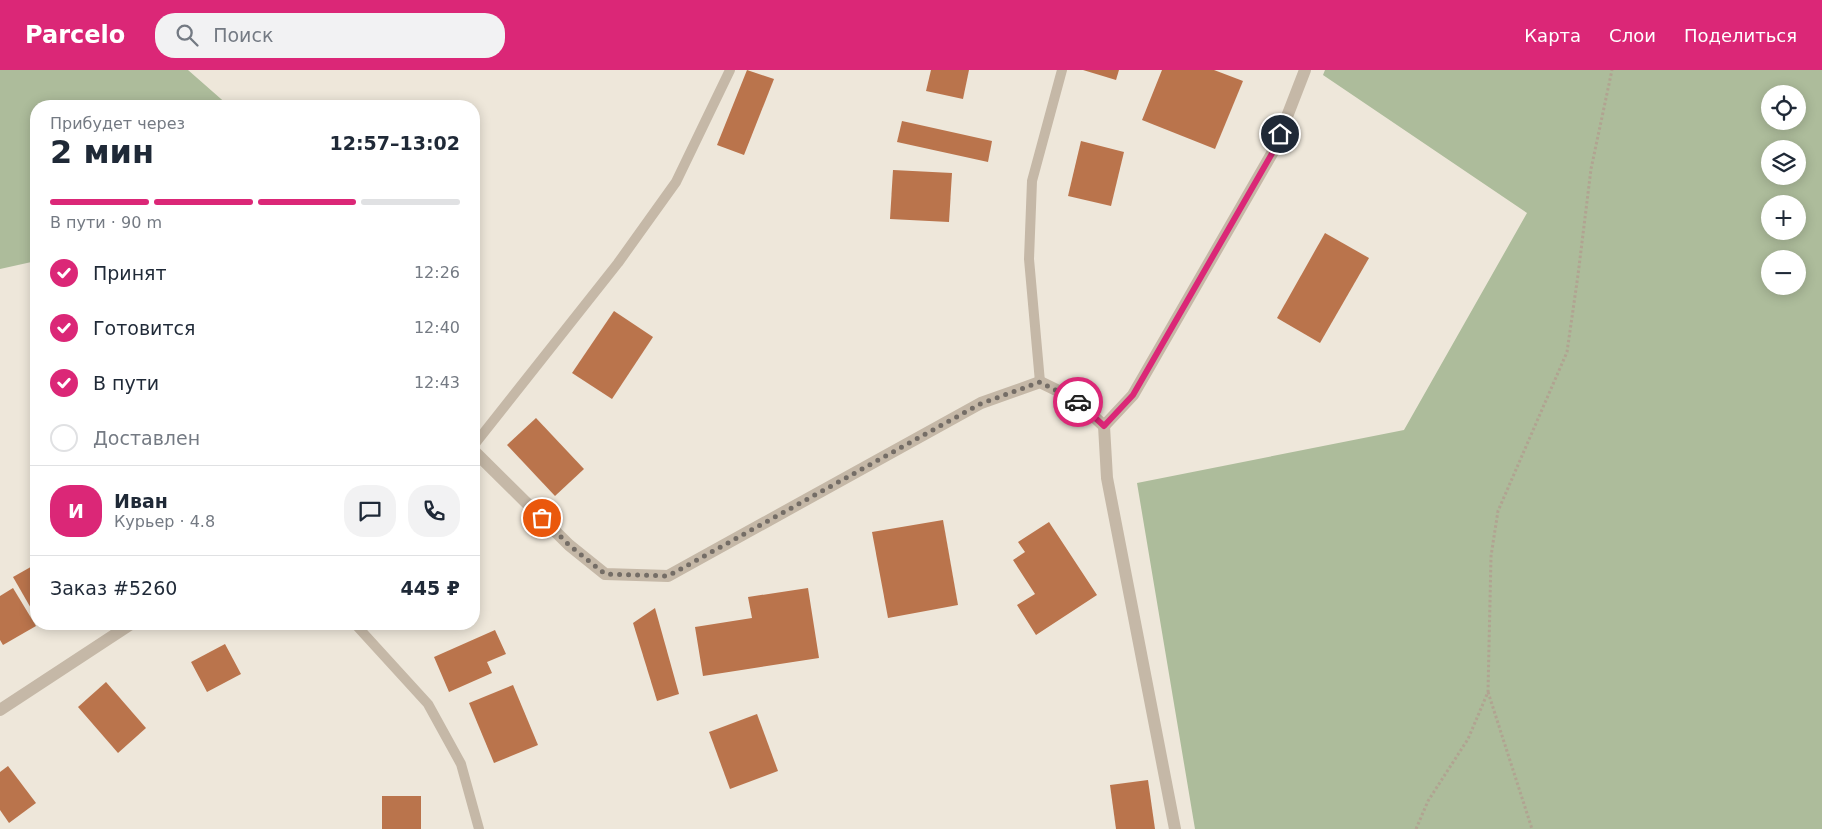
<!DOCTYPE html>
<html lang="ru">
<head>
<meta charset="utf-8">
<style>
  :root { --surface:#fff; --page:#f2f2f3; --text:#1f2937; --muted:#747a83; --line:#e0e1e3; --accent:#db2777 }
  body { margin:0; font-family:"DejaVu Sans",sans-serif; background:var(--page); color:var(--text); height:100vh; display:flex; flex-direction:column; font-size:19px; white-space:nowrap }
  * { box-sizing:border-box; margin:0 }
  p { font-size:16px; color:var(--muted) }
  .icon { flex:none; width:28px; height:28px; fill:none; stroke:currentColor; stroke-width:2; stroke-linecap:round; stroke-linejoin:round }
  .map { position:relative; flex:1; overflow:hidden }
  .sheet { position:absolute; left:30px; top:30px; width:450px; height:530px; display:flex; flex-direction:column; background:var(--surface); border-radius:20px; box-shadow:0 2px 12px #0003 }
  .sheet>* { flex:none }
  .tools { position:absolute; left:1761px; top:15px; display:grid; gap:10px }
  .tools a { display:grid; place-items:center; width:45px; height:45px; border-radius:50%; background:var(--surface); box-shadow:0 2px 12px #0003; font-size:25px }
  .pin { position:absolute; display:grid; place-items:center; width:42px; height:42px; color:#fff; margin:-21px; border:2px solid #fff; border-radius:50%; box-shadow:0 1px 5px #0007 }
  .courier { position:absolute; display:grid; place-items:center; width:50px; height:50px; margin:-25px; border:4px solid #db2777; border-radius:50%; background:#fff; color:#222; box-shadow:0 1px 6px #0007 }
  .head em { font-style:normal; font-weight:600 }
  .head div { display:flex; flex-direction:column-reverse }
  .head { display:flex; align-items:center; justify-content:space-between; height:85px; padding:0 20px }
  h1 { font-size:32px; font-weight:600; line-height:38px }
  .bar { display:grid; grid-template-columns:repeat(4,1fr); gap:8px 5px; align-content:center; height:60px; padding:0 20px }
  .bar i { height:6px; border-radius:4px; background:var(--line) }
  .bar .current { background:var(--accent) }
  .bar p { grid-column:span 4 }
  .line { display:flex; align-items:center; gap:12px; padding:0 20px; border-top:1px solid var(--line) }
  .line div { flex:1 }
  .round { display:grid; place-items:center; flex:none; width:52px; height:52px; border-radius:20px; background:var(--page) }
  ol { padding:0 20px; list-style:none }
  li { display:flex; align-items:center; gap:15px; height:55px }
  li p { margin-inline-start:auto }
  li .icon { padding:5px; border-radius:50%; background:var(--accent); color:#fff; stroke-width:4 }
  li:last-child { color:var(--muted) }
  li i { width:28px; height:28px; border:2px solid var(--line); border-radius:50% }
  header { display:flex; align-items:center; gap:30px; box-sizing:border-box; height:70px; padding:0 25px; background:var(--accent); color:#fff }
  header strong { font-size:24px }
  nav { display:flex; gap:28px; margin-inline-start:auto; font-size:18px }
  .search { width:350px; height:45px; background:var(--page); display:flex; align-items:center; gap:12px; box-sizing:border-box; padding:0 18px; border-radius:20px; color:var(--muted); font-size:19px }
  .map>svg:first-child { display:block }
</style>
</head>
<body>
<header>
<strong>Parcelo</strong>
<div class="search"><svg class="icon" aria-label="search" viewBox="0 0 24 24"><circle cx="10" cy="10" r="6"/><path d="M15 15l6 6"/></svg>Поиск</div>
<nav><a>Карта</a><a>Слои</a><a>Поделиться</a></nav>
</header>
<div class="map">
<svg width="1822" height="759" viewBox="0 0 1822 759">
  <rect width="100%" height="100%" fill="#eee7da"/>
  <g fill="#adbc9b" fill-rule="evenodd">
    <path d="M0 0H188L229 36H36V191L0 199Z"/>
    <path d="M1325 0H1822V759H1195L1137 413 1404 360 1527 143 1323 5ZM1770 24H1798V51H1770ZM1770 79H1798V106H1770ZM1770 134H1798V161H1770ZM1770 189H1798V216H1770Z"/>
  </g>
  <g fill="#ba744c">
    <path d="M747 0 774 9 744 85 717 75Z"/>
    <path d="M931 0H969L963 29 926 21Z"/>
    <path d="M1083 0H1119L1116 10Z"/>
    <path d="M1162 0H1214L1243 11 1215 79 1142 50Z"/>
    <path d="M902 51 992 71 988 92 897 72Z"/>
    <path d="M1081 71 1124 82 1111 136 1068 126Z"/>
    <path d="M893 100 952 103 949 152 890 149Z"/>
    <path d="M1325 163 1369 188 1320 273 1277 248Z"/>
    <path d="M614 241 653 267 612 329 572 303Z"/>
    <path d="M536 348 584 399 555 426 507 375Z"/>
    <path d="M943 450 958 535 888 548 872 462Z"/>
    <path d="M1049 452 1097 525 1036 565 1017 535 1035 524 1013 490 1025 482 1018 472Z"/>
    <path d="M36 494V547L13 507Z"/>
    <path d="M13 518 36 556 3 575 0 570V526Z"/>
    <path d="M808 518 819 588 703 606 695 557 752 548 748 527Z"/>
    <path d="M655 538 679 624 657 631 633 553Z"/>
    <path d="M495 560 506 584 487 592 492 603 449 622 434 587Z"/>
    <path d="M225 574 241 604 207 622 191 592Z"/>
    <path d="M106 612 146 658 118 683 78 637Z"/>
    <path d="M513 615 538 675 494 693 469 633Z"/>
    <path d="M757 644 778 701 730 719 709 662Z"/>
    <path d="M8 696 36 733 9 753 0 740V702Z"/>
    <path d="M1148 710 1155 759H1116L1110 715Z"/>
    <rect x="382" y="726" width="39" height="33"/>
  </g>
  <g fill="none" stroke-linecap="round" stroke-linejoin="round">
    <g stroke="#b1a391" stroke-width="3" stroke-dasharray="2.5 2.5" stroke-linecap="butt">
      <path d="M1488 622 1532 759"/>
      <path d="M1416 759 1428 731 1468 669 1488 622 1491 486 1498 441 1567 282 1578 205 1591 99 1612 0"/>
    </g>
    <g stroke="#c5b8a7" stroke-width="10">
      <path d="M1040 312 1029 189 1032 111 1062 0"/>
      <path d="M474 375 618 193 676 112 730 0"/>
      <path d="M355 554 428 634 461 694 479 759"/>
    </g>
    <g stroke="#c5b8a7" stroke-width="12">
      <path d="M1104 356 1133 325 1274 80 1305 0"/>
      <path d="M474 381 569 475 605 504 668 506 981 333 1040 312 1075 329 1104 356 1107 408 1175 759"/>
      <path d="M0 640 131 554"/>
    </g>
  </g>
  <g fill="none" stroke-linecap="round" stroke-linejoin="round">
    <path stroke="#746d66" stroke-width="5" stroke-dasharray="0 9" d="M542 448 569 475 605 504 668 506 980 334 1040 312 1078 332"/>
    <path stroke="#db2777" stroke-width="6" d="M1078 332 1104 356 1133 325 1274 80 1280 64"/>
  </g>
</svg>
<div class="tools">
<a><svg class="icon" aria-label="locate" viewBox="0 0 24 24"><circle cx="12" cy="12" r="6"/><path d="M12 2v4M12 18v4M2 12h4M18 12h4"/></svg></a>
<a><svg class="icon" aria-label="layers" viewBox="0 0 24 24"><path d="M12 4l9 5-9 5-9-5zM3 14l9 5 9-5"/></svg></a>
<a>+</a>
<a>−</a>
</div>
<div class="pin" style="left:542px;top:448px;background:#ea580c"><svg class="icon" aria-label="bag" viewBox="0 0 24 24"><path d="M5 8h14l-1 12H6zM9 8a3 3 0 0 1 6 0"/></svg></div>
<div class="pin" style="left:1280px;top:64px;background:#1f2937"><svg class="icon" aria-label="home" viewBox="0 0 24 24"><path d="M3 11l9-7 9 7M6 9v11h12V9"/></svg></div>
<div class="courier" style="left:1078px;top:332px"><svg class="icon" aria-label="car" viewBox="0 0 24 24"><path d="M5 17H2v-5l4-1 3-4h7l3 4 3 1v5h-3M9 17h6M6 11h13"/><circle cx="7" cy="17" r="2"/><circle cx="17" cy="17" r="2"/></svg></div>
<section class="sheet">
<div class="head"><div><h1>2 мин</h1><p>Прибудет через</p></div><em>12:57–13:02</em></div>
<div class="bar"><i class="current"></i><i class="current"></i><i class="current"></i><i></i><p>В пути · 90 m</p></div>
<ol>
<li><svg class="icon" aria-label="check" viewBox="0 0 24 24"><path d="M5 12l5 5 9-10"/></svg>Принят<p>12:26</p></li>
<li><svg class="icon" aria-label="check" viewBox="0 0 24 24"><path d="M5 12l5 5 9-10"/></svg>Готовится<p>12:40</p></li>
<li><svg class="icon" aria-label="check" viewBox="0 0 24 24"><path d="M5 12l5 5 9-10"/></svg>В пути<p>12:43</p></li>
<li><i></i>Доставлен</li>
</ol>
<div class="line" style="height:90px"><b class="round" style="background:var(--accent);color:#fff">И</b><div><b>Иван</b><p>Курьер · 4.8</p></div><a class="round"><svg class="icon" aria-label="chat" viewBox="0 0 24 24"><path d="M4 5h16v11H9l-5 4z"/></svg></a><a class="round"><svg class="icon" aria-label="phone" viewBox="0 0 24 24"><path d="M5 4h4l2 5-3 2q2 4 5 5l2-3 5 2v4C11 20 4 13 5 4z"/></svg></a></div>
<div class="line" style="height:65px"><div>Заказ #5260</div><b>445 ₽</b></div>
</section>
</div>
</body>
</html>
